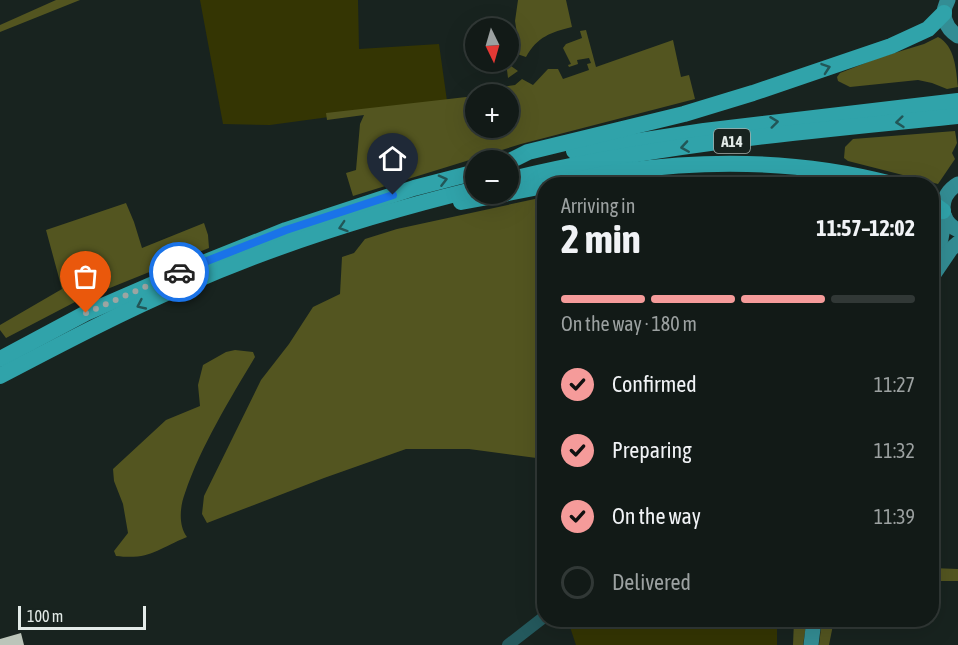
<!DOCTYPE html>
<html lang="en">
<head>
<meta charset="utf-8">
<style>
  :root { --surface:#121a17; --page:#1b2320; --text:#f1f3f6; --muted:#9ca1a1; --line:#313836; --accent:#f59b9a }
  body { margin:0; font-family:"Asap Condensed",sans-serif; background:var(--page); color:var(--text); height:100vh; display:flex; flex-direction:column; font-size:22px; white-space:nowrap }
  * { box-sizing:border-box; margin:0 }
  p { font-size:20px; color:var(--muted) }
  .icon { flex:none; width:33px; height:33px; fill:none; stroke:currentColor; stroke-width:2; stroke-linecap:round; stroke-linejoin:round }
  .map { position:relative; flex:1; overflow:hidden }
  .sheet { position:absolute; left:537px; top:177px; width:402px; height:450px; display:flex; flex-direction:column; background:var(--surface); border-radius:24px; box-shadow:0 6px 24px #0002,0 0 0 2px var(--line) }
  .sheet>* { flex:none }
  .needle { width:39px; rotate:175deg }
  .controls { position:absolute; left:465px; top:18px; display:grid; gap:12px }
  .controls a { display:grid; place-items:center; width:54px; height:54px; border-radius:50%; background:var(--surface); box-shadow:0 6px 24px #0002,0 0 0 2px var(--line); font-size:30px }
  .scale { position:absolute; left:18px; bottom:15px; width:128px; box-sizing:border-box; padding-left:6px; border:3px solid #e3ebe8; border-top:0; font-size:16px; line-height:21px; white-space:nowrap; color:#e3ebe8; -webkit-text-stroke:4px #18231f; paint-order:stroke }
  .pin { position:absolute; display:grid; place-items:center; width:51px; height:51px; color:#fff; margin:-62px -26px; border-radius:50% 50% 50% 0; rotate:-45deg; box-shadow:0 0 6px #0007 }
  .pin .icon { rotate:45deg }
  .courier { position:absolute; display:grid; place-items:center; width:60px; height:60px; margin:-30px; border:4px solid #1a73e8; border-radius:50%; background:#fff; color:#222; box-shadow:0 2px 8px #0007 }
  .summary em { font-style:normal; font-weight:700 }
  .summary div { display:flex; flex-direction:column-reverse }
  .summary { display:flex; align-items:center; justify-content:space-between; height:102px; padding:0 24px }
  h1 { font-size:39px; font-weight:700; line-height:45px }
  .bar { display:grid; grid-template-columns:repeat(4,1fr); gap:9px 6px; align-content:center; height:72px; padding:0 24px }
  .bar i { height:8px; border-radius:4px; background:var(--line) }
  .bar .on { background:var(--accent) }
  .bar p { grid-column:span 4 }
  ol { padding:0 24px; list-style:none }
  li { display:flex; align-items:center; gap:18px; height:66px }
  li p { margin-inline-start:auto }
  li .icon { padding:6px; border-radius:50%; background:var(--accent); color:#111; stroke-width:4 }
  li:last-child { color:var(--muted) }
  li i { width:33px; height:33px; border:3px solid var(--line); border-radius:50% }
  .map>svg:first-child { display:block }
</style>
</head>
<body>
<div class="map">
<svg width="958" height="645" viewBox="0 0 958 645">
  <rect width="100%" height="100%" fill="#18231f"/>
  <g fill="#343503">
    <path d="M200 0H358L359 49 439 44 447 101 270 125 223 124Z"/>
    <path d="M570 620H777V645H576L568 621Z"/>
  </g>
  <g fill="#535520">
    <path d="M56 0H80L0 32V25Z"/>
    <path d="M518 0H566L572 27C551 32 537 37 526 57L517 54 511 66 518 71 508 78 506 62H508L509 54 518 40 515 21Z"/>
    <path d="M586 30 596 67 673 40 681 77 689 75 695 99 521 144 353 196 346 173 356 170 360 124 364 115 327 120 326 113 475 96 476 128H508V94H484L502 92V87L515 85 522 79 533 85 548 69H558L563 79 589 70 587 64 591 63 589 58 577 60 578 64 569 67 568 65 571 64 563 48 566 44 582 38 580 31Z"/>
    <path d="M938 37C955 46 956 69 958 87L947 89 932 83 918 80 850 87 838 81 837 77 840 73 878 58 924 44Z"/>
    <path d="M955 131 957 143 952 153 955 159 938 184 848 161 844 158 845 147 853 139Z"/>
    <path d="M544 197V459L469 449H406L324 478 207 523 202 514 204 496 261 380 289 344 313 307 340 294 342 257 354 253 365 239 397 229Z"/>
    <path d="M126 203 134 222 142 248 204 223 208 235 209 248 75 302 6 338 0 330V325L62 289 46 230Z"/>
    <path d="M235 350 253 352 255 357C230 399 201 446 185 493 180 506 178 525 187 537 157 549 151 560 116 556L114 551 128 533 123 504 114 481 113 469 166 420 200 406 198 385 203 365 226 352Z"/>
    <path d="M932 568 958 569V581H932Z"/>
    <path d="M794 620H807L803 645H793Z"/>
    <path d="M822 620H834L829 645H819Z"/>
  </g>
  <path fill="#bcc5ba" d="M21 633 24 645H0V639Z"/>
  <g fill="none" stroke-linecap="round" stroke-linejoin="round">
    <path stroke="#24595d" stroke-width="12" d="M508 645 544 617"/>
    <g stroke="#338d94" stroke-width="15">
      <path d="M948 0C940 14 945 28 958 36"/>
      <path d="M958 184C939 195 937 220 958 230"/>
      <path d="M932 254 941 239 945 217"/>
      <path d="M932 277 951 249 958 243"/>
      <path d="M811 645 814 620"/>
    </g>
    <g stroke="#30a3aa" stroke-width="16">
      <path d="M574 151 704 131 958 101"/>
      <path d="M508 162 528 152 684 114 753 93 891 46 928 29 944 13"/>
      <path d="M508 180C655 144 808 131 958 116"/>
      <path d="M553 184C577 180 601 174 625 171 714 159 805 161 892 184"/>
      <path d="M508 193 544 186"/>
      <path d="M461 202 505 194"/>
      <path d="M932 203 943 211"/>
      <path d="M0 359 86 313 183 271 286 230 414 188 476 172"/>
      <path d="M0 376C61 344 122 312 185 285 278 244 377 213 476 189"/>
    </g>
  </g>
  <defs><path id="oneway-chevron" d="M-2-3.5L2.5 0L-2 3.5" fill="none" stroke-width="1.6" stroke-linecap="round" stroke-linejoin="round" transform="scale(1.5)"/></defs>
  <g stroke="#225657">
    <use href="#oneway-chevron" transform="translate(826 68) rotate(-19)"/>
    <use href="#oneway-chevron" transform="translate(774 122) rotate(-7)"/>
    <use href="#oneway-chevron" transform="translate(900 122) rotate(174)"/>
    <use href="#oneway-chevron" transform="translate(685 147) rotate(171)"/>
    <use href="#oneway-chevron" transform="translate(443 180) rotate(-14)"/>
    <use href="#oneway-chevron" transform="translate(343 227) rotate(162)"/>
    <use href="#oneway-chevron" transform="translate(141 305) rotate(155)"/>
  </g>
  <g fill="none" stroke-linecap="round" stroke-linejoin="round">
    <path stroke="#9ca5a2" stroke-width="6" stroke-dasharray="0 10.8" d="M86 313 179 272"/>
    <path stroke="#1a73e8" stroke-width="8" d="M179 272 286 230 393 195"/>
  </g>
  <g text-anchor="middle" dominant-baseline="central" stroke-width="6" stroke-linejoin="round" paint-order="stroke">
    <rect fill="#18231f" stroke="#a6afac" stroke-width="1.5" x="714" y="129" width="36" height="24" rx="4.5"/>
    <g font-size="15" font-weight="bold" fill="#e3ebe8">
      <text x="732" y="141">A14</text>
    </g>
  </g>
</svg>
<div class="controls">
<a><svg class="needle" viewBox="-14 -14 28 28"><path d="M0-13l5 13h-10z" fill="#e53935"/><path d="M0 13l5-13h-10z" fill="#9ca1a1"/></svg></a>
<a>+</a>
<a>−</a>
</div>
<div class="scale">100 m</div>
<div class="pin" style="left:86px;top:313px;background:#ea580c"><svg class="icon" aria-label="bag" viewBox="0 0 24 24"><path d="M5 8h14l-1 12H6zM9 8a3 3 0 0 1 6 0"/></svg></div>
<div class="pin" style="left:393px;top:195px;background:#1f2937"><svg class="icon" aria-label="home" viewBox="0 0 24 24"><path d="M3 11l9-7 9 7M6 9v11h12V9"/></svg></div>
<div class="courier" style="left:179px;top:272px"><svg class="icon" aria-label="car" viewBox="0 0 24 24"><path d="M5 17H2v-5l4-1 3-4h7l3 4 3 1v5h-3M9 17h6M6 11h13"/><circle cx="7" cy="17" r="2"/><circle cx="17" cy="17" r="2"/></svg></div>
<section class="sheet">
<div class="summary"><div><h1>2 min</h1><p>Arriving in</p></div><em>11:57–12:02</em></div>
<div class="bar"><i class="on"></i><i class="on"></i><i class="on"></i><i></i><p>On the way · 180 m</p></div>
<ol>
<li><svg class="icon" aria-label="check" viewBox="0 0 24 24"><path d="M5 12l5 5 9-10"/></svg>Confirmed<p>11:27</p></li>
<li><svg class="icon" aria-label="check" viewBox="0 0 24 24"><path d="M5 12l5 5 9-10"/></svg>Preparing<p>11:32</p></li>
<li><svg class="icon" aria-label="check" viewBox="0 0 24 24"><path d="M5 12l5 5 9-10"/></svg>On the way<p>11:39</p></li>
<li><i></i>Delivered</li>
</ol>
</section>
</div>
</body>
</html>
